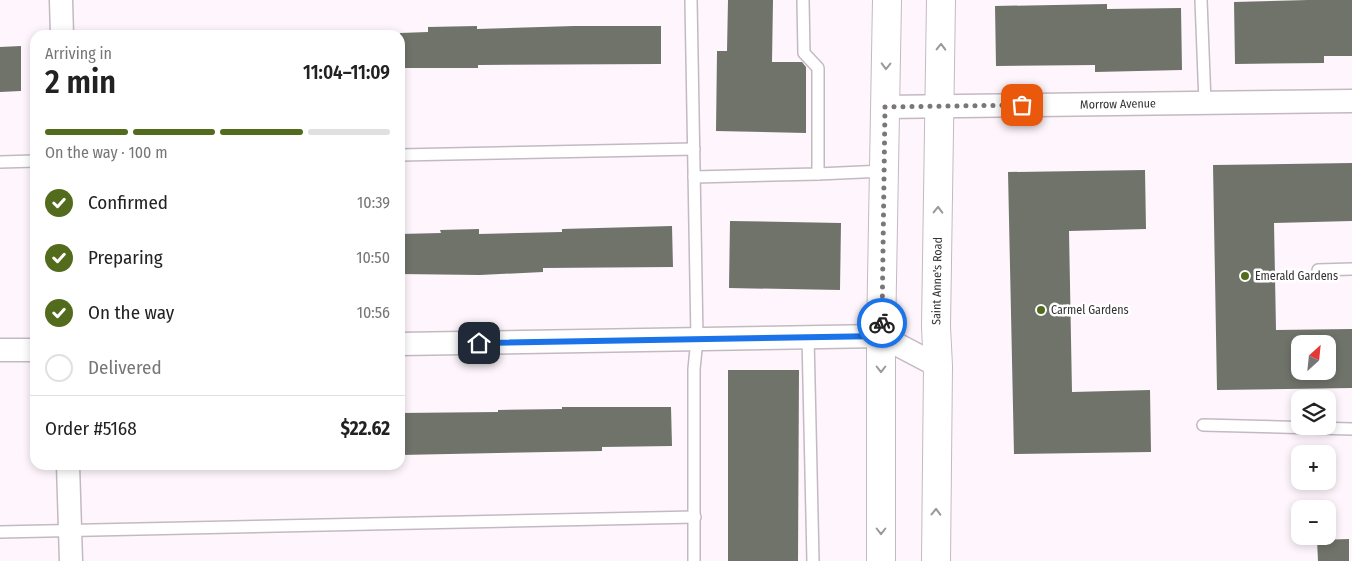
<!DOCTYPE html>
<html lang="en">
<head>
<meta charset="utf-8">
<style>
  :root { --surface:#fff; --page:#f2f2f2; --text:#222; --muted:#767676; --line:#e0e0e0; --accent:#526b1c }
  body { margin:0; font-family:"Fira Sans Condensed",sans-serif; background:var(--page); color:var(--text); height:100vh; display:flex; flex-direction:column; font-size:19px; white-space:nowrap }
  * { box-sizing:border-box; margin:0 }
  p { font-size:16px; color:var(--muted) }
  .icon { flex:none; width:28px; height:28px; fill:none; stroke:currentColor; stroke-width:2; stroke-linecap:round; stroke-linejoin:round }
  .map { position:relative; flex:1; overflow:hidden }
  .sheet { position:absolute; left:30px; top:30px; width:375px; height:440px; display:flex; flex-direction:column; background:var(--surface); border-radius:15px; box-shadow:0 2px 8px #0003 }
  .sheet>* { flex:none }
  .needle { width:32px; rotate:27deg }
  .fabs { position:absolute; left:1291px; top:335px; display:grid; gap:10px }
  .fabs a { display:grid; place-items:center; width:45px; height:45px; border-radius:10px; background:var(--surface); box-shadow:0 2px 8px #0003; font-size:25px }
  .pin { position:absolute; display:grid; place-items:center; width:42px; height:42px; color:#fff; margin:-21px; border-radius:10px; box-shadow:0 2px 8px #0006 }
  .courier { position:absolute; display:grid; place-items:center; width:50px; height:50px; margin:-25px; border:4px solid #1a73e8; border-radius:50%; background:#fff; color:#222; box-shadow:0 1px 6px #0007 }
  .head em { font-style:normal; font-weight:600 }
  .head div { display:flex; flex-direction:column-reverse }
  .head { display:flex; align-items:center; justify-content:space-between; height:85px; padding:0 15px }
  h1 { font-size:32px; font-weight:600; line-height:38px }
  .bar { display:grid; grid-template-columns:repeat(4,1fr); gap:8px 5px; align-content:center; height:60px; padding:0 15px }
  .bar i { height:6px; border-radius:4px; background:var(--line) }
  .bar .on { background:var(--accent) }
  .bar p { grid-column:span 4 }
  .line { display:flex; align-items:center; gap:12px; padding:0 15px; border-top:1px solid var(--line) }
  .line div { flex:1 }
  ol { padding:0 15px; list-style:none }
  li { display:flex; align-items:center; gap:15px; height:55px }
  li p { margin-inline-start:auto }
  li .icon { padding:5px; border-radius:50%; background:var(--accent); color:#fff; stroke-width:4 }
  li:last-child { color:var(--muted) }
  li i { width:28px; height:28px; border:2px solid var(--line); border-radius:50% }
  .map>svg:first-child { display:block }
</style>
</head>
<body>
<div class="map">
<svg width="1352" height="561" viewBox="0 0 1352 561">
  <rect width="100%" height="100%" fill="#fef6fc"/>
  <g fill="#6f736a" fill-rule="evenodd">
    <path d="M728 0H773L772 62H802L806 67V133L716 131 717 51H727Z"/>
    <path d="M1308 0H1352V56H1324V63L1235 64 1234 2Z"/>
    <path d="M1107 4V9L1181 8 1182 70 1095 72V65L996 66 995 6Z"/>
    <path d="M477 26V29L574 26H661V64L478 65V68H400V33L428 32V27Z"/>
    <path d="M21 46V91L0 92V47Z"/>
    <path d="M1352 163V221L1274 223 1276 330 1352 329V388L1217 390 1213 165ZM1300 344H1328V371H1300Z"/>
    <path d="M1145 170 1146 229 1069 231 1072 392 1150 390 1151 452 1014 454 1008 172Z"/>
    <path d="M730 221 841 223 840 290 729 288Z"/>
    <path d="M672 226 673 267 543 268V272L480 275 400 274V234L441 233 440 230 479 229V234L562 232V229Z"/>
    <path d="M728 370H799L798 561H728Z"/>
    <path d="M562 407H671L672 446 602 447V451L400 455V413L498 412V410L562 409Z"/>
    <path d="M1349 539V561H1318L1317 540Z"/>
  </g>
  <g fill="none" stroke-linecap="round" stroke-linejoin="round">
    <defs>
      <g id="lane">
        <path d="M691 0 697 339 694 369V561"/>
        <path d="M1201 0 1205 103"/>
        <path d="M400 155 694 149"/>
        <path d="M0 162 35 161"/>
        <path d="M818 174 884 171"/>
        <path d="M694 177 818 174V68L804 53 803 0"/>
        <path d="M1318 270 1352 269"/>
        <path d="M808 337 813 561"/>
        <path d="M1203 425 1352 429"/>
        <path d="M0 532 695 517"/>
      </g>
      <g id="street">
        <path d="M61 0 62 35"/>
        <path d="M885 107 1352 101"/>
        <path d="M400 344 881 336 938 366"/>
        <path d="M0 350H35"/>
        <path d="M68 465 71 561"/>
      </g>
      <g id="secondary">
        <path d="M881 561V336L887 0"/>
        <path d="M936 561 938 366 936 327 941 0"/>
      </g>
    </defs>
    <use href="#lane" stroke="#c3bac1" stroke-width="14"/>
    <use href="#street" stroke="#c3bac1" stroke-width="25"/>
    <use href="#secondary" stroke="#c3bac1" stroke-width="30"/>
    <use href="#lane" stroke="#fff" stroke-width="11"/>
    <use href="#street" stroke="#fff" stroke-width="22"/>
    <use href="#secondary" stroke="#fff" stroke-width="28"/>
  </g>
  <defs><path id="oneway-chevron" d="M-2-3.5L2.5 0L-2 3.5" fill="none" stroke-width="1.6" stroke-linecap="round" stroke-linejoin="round" transform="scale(1.25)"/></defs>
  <g stroke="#9a989a">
    <use href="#oneway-chevron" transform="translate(941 47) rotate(-89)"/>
    <use href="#oneway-chevron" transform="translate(886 66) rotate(91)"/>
    <use href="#oneway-chevron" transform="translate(938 210) rotate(-89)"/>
    <use href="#oneway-chevron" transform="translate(881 369) rotate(90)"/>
    <use href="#oneway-chevron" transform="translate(936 512) rotate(-89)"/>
    <use href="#oneway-chevron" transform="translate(881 531) rotate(90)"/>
  </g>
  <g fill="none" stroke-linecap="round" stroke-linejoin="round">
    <path stroke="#7b767a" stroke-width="5" stroke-dasharray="0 9" d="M882 323 885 107 1022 105"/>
    <path stroke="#1a73e8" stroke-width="6" d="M479 343 882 336V323"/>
  </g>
  <g fill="#526b1c" stroke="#fff" stroke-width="2">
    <circle cx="1245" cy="276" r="5"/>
    <circle cx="1041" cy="310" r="5"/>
  </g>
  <g text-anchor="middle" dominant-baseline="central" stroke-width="5" stroke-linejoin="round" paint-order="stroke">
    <g font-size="12" fill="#353134" stroke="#fff">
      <text transform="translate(1118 104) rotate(-1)">Morrow Avenue</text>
      <text transform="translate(937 281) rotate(-89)">Saint Anne's Road</text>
    </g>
    <g font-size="12" fill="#353134" stroke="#fff" text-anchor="start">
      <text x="1255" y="276">Emerald Gardens</text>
      <text x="1051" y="310">Carmel Gardens</text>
    </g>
  </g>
</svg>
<div class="fabs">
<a><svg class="needle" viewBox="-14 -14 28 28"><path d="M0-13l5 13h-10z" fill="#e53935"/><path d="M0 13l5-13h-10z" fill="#767676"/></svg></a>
<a><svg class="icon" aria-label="layers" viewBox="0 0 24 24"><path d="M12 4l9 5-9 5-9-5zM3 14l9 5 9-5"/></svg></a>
<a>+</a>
<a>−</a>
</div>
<div class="pin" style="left:1022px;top:105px;background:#ea580c"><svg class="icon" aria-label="bag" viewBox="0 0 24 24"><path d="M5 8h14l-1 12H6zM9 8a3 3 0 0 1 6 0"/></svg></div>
<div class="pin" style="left:479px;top:343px;background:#1f2937"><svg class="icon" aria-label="home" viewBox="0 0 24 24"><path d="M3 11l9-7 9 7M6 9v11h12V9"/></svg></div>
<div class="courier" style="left:882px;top:323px"><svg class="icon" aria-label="bike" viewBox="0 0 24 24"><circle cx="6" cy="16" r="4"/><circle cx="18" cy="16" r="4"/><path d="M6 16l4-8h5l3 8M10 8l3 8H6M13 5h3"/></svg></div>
<section class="sheet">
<div class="head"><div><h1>2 min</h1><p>Arriving in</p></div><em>11:04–11:09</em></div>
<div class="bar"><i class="on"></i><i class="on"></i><i class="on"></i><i></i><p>On the way · 100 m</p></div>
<ol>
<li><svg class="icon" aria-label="check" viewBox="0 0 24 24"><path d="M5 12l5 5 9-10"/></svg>Confirmed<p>10:39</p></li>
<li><svg class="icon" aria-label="check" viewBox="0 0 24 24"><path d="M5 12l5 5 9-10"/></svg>Preparing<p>10:50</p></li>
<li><svg class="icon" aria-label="check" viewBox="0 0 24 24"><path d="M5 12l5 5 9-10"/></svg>On the way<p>10:56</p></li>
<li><i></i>Delivered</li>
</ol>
<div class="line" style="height:65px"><div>Order #5168</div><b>$22.62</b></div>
</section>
</div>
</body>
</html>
